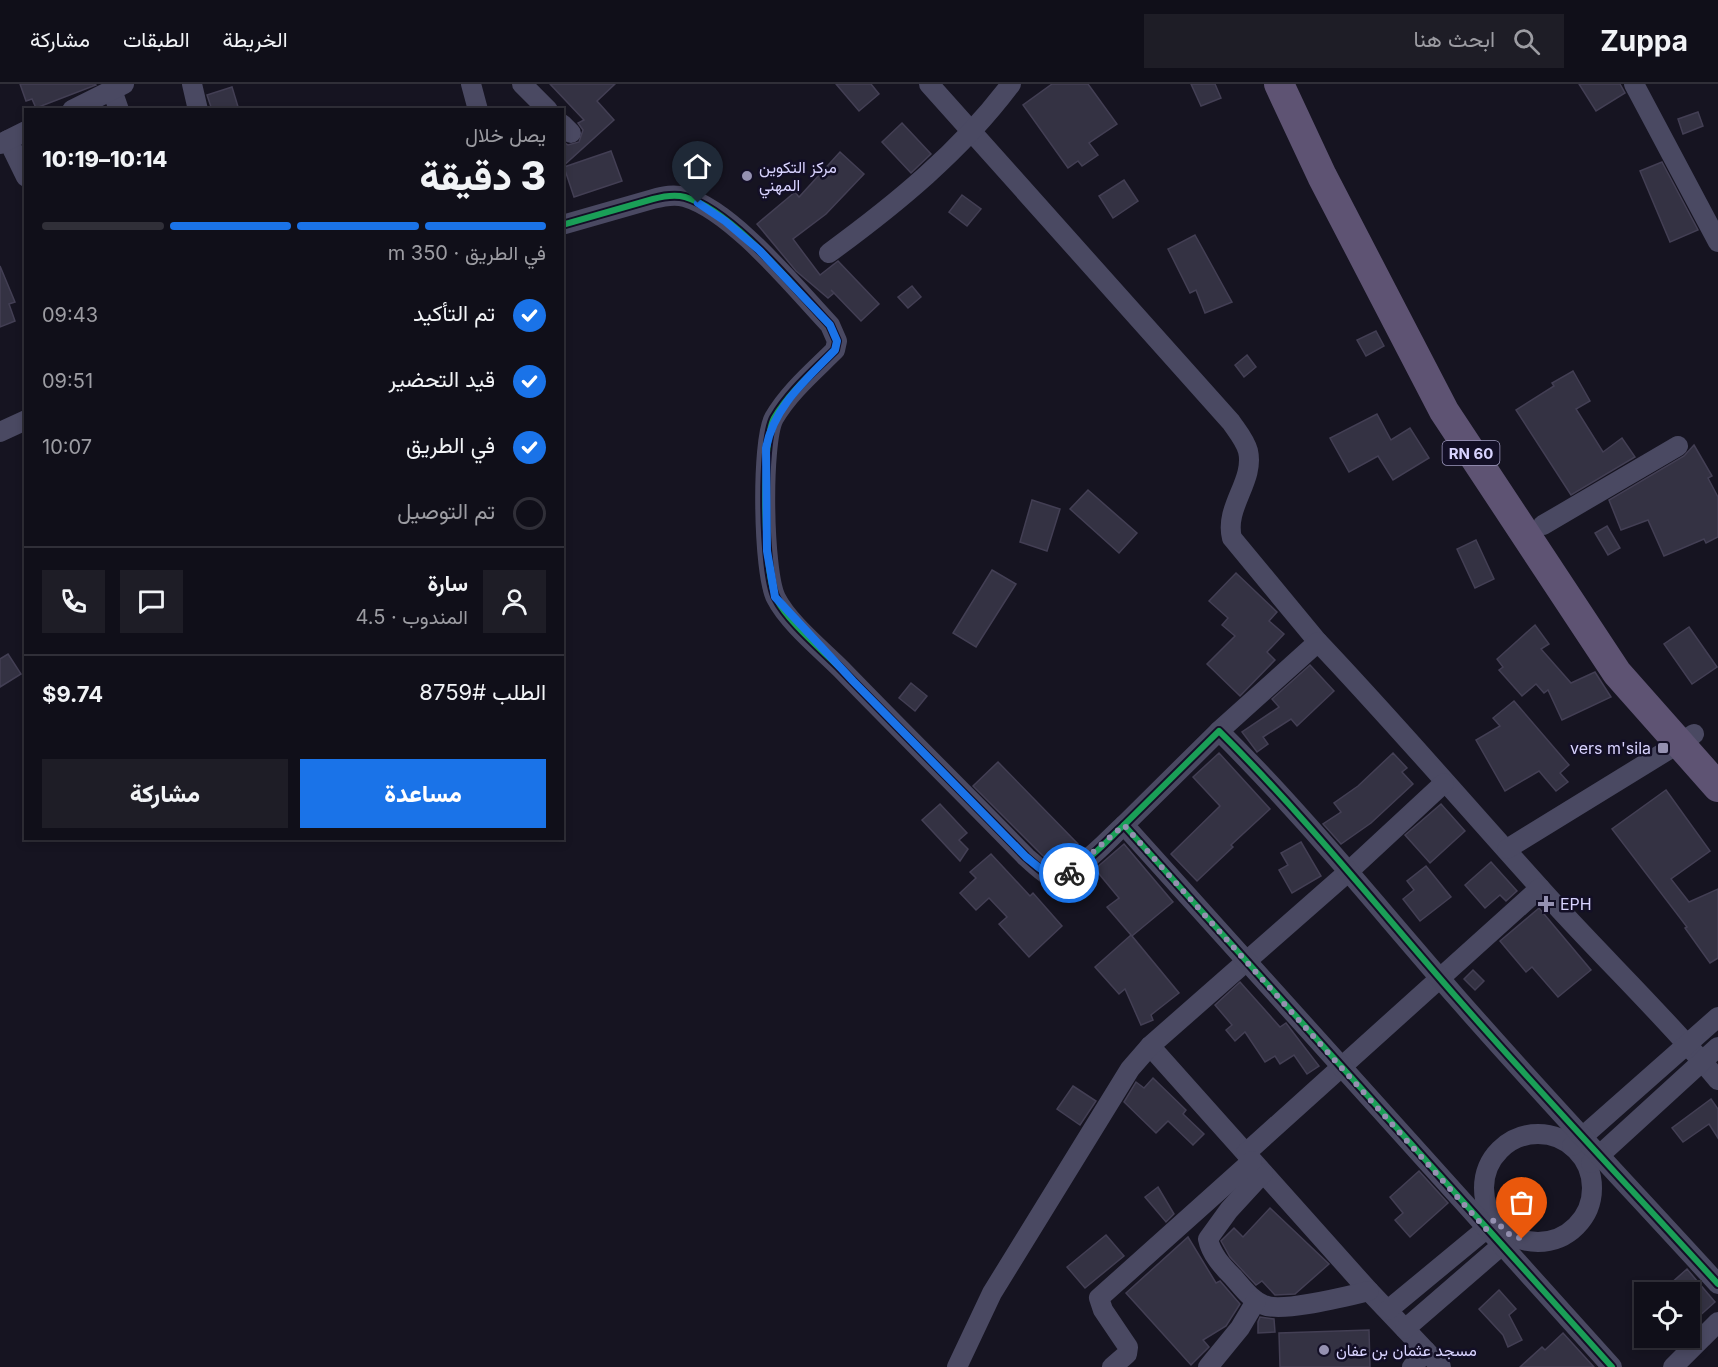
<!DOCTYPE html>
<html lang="ar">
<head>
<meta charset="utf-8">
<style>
  :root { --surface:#100f19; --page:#1e1d26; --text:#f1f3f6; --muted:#9c9ca2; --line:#302f38; --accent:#1a73e8 }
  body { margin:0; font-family:Inter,Vazirmatn,sans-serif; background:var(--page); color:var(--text); direction:rtl; height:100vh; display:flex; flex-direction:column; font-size:22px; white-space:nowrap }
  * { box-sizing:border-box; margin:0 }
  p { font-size:20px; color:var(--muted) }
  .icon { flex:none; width:33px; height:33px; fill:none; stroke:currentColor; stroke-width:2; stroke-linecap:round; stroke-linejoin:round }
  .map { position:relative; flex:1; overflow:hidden; direction:ltr }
  .side { position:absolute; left:24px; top:24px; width:540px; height:732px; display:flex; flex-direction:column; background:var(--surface); border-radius:0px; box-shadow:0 3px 9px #0003,0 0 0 2px var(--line); direction:rtl }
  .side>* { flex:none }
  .fabs { position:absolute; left:1634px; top:1198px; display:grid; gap:12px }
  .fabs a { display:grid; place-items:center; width:66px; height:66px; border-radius:0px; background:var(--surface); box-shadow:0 3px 9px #0003,0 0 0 2px var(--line); font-size:30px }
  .pin { position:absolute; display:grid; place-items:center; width:51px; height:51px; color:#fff; margin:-62px -26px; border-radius:50% 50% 50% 0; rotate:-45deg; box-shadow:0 0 6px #0007 }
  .pin .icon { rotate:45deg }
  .courier { position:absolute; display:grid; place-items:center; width:60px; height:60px; margin:-30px; border:4px solid #1a73e8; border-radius:50%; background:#fff; color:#222; box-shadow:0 2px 8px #0007 }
  .headline em { font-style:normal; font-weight:800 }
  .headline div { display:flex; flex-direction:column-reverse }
  .headline { display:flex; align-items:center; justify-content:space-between; height:102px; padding:0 18px }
  h1 { font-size:39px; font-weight:800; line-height:45px }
  .bar { display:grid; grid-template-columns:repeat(4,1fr); gap:9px 6px; align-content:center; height:72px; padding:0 18px }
  .bar i { height:8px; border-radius:4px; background:var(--line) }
  .bar .on { background:var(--accent) }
  .bar p { grid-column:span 4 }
  .line { display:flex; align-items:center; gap:15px; padding:0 18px; border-top:2px solid var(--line) }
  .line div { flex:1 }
  .round { display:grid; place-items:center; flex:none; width:63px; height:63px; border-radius:0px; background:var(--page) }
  ol { padding:0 18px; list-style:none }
  li { display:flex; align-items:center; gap:18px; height:66px }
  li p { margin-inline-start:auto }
  li .icon { padding:6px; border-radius:50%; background:var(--accent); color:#fff; stroke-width:4 }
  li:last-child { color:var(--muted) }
  li i { width:33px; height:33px; border:3px solid var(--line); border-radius:50% }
  .cta { display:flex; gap:12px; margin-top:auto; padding:12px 18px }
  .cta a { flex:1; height:69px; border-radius:0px; background:var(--accent); color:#fff; font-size:24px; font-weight:800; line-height:69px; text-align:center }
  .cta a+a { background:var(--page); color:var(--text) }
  header { display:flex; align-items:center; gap:36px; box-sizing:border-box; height:84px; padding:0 30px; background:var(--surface); border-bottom:2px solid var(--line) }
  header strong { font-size:28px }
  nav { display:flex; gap:33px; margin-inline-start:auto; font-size:21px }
  .search { width:420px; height:54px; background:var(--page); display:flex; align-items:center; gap:15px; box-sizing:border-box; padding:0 21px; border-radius:0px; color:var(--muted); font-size:22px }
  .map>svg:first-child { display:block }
</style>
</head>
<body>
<header>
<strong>Zuppa</strong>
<div class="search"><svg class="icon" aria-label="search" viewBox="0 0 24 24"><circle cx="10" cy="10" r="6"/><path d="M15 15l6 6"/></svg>ابحث هنا</div>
<nav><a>الخريطة</a><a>الطبقات</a><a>مشاركة</a></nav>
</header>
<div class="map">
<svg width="1718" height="1283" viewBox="0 0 1718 1283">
  <rect width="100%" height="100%" fill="#161421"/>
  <g fill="#343243" stroke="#433f54" stroke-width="1.5">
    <path d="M20 0H95L96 1 36 24 32 15 26 17Z"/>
    <path d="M550 0H615L597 17 614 36 562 83V57L568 61 579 58 583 46 578 39 584 36Z"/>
    <path d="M836 0H871L879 10 859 27Z"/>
    <path d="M1052 0H1088L1117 40 1089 59 1098 71 1082 82 1078 77 1068 84 1023 21Z"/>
    <path d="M1191 0H1215L1221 14 1201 22Z"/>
    <path d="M1579 0H1620L1625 9 1596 27Z"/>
    <path d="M232 3 239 26H212L207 11Z"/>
    <path d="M1698 28 1703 42 1683 50 1678 35Z"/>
    <path d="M902 39 931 70 911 89 882 58Z"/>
    <path d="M611 67 622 97 574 113 564 83Z"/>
    <path d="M840 68 864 90 826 130 793 155 820 191 838 177 879 220 861 237 831 206 834 209 828 214 796 187 757 140 795 108 799 113Z"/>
    <path d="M1662 78 1698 146 1670 158 1640 87Z"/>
    <path d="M1124 96 1138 117 1113 134 1099 112Z"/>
    <path d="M962 111 981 125 967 142 949 128Z"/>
    <path d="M1195 151 1232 218 1205 229 1196 206 1190 209 1168 165Z"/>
    <path d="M0 182 15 218 9 220 15 237 0 243Z"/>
    <path d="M912 202 921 213 908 224 898 213Z"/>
    <path d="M1376 247 1384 262 1366 272 1357 256Z"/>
    <path d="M1247 271 1256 283 1244 293 1235 281Z"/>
    <path d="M1573 287 1590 317 1576 325 1603 368 1622 354 1635 373 1571 411 1516 326 1554 302 1552 299Z"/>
    <path d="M1377 330 1391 356 1410 344 1429 374 1393 396 1378 372 1349 388 1330 354Z"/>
    <path d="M1694 361 1712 392 1708 394 1718 413V453L1706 459 1704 455 1664 472 1648 436 1621 446 1609 416 1684 372Z"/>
    <path d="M1088 406 1137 449 1119 469 1070 425Z"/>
    <path d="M1032 416 1060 425 1047 467 1020 458Z"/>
    <path d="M1607 442 1620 464 1608 471 1595 449Z"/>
    <path d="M1476 456 1494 495 1475 504 1457 465Z"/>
    <path d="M992 486 1016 500 976 563 953 549Z"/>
    <path d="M1236 489 1277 528 1269 537 1284 550 1267 568 1275 576 1240 612 1207 580 1235 552 1222 541 1228 534 1209 517Z"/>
    <path d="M1535 541 1549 560 1541 565 1571 599 1595 588 1611 613 1562 636 1548 606 1544 609 1536 600 1522 612 1499 586 1503 583 1497 575Z"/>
    <path d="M1689 543 1717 583 1692 600 1664 560Z"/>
    <path d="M8 570 21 590 0 603V575Z"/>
    <path d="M1310 581 1334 607 1297 642 1291 635 1263 653 1268 660 1257 668 1242 648 1279 623 1272 615Z"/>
    <path d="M911 599 927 612 915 627 899 614Z"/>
    <path d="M1514 617 1569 681 1560 689 1568 698 1556 707 1539 687 1505 707 1476 656 1500 642 1493 634Z"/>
    <path d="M1219 669 1270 725 1231 761 1233 763 1197 797 1171 770 1220 722 1193 693Z"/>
    <path d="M1393 669 1407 684 1402 688 1413 700 1371 739 1341 760 1323 740 1341 728 1334 719 1358 702Z"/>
    <path d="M998 678 1078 760 1060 779H1052L1042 771 973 702Z"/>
    <path d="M1666 706 1710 767 1671 795 1689 818 1718 805V874L1710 879 1685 844 1687 843 1612 745Z"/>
    <path d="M940 720 967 749 959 756 968 765 960 777 922 736Z"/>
    <path d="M1441 720 1465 747 1430 779 1405 751Z"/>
    <path d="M1301 758 1321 792 1292 809 1279 786 1288 781 1281 769Z"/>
    <path d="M1124 760 1173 818 1132 852 1179 909 1151 931 1153 936 1141 941 1125 905 1119 910 1095 883 1131 851 1107 823 1119 814 1095 785Z"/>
    <path d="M991 770 1030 812 1033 809 1062 842 1029 873 999 840 1007 833 989 814 976 826 960 809 976 794 970 788Z"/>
    <path d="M1491 778 1517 807 1506 817 1500 811 1485 824 1465 801Z"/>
    <path d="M1426 782 1451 813 1420 837 1403 815 1414 806 1407 797Z"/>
    <path d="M1539 824 1591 886 1558 913 1532 883 1526 888 1500 857Z"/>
    <path d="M1473 886 1484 897 1475 906 1464 895Z"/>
    <path d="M1240 898 1280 943 1286 939 1319 982 1307 990 1294 971 1280 980 1275 972 1265 978 1245 948 1235 957 1226 946 1232 941 1215 921Z"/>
    <path d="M1153 994 1186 1026 1183 1030 1204 1050 1193 1061 1168 1037 1156 1049 1124 1018 1136 998 1144 1004Z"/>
    <path d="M1073 1002 1096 1017 1080 1041 1057 1025Z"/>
    <path d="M1711 1015 1718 1025V1054L1709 1040 1683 1058 1672 1044Z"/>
    <path d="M1419 1087 1448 1119 1410 1153 1395 1136 1403 1129 1390 1113Z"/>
    <path d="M1158 1103 1174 1130 1166 1138 1145 1113Z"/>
    <path d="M1270 1124 1329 1180 1295 1210 1275 1211 1262 1197 1256 1201 1230 1173 1221 1157 1234 1144 1243 1153Z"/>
    <path d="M1106 1151 1124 1172 1085 1204 1067 1183Z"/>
    <path d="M1188 1153 1216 1199 1220 1197 1240 1220 1226 1242 1203 1256 1209 1263 1191 1281 1126 1209Z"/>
    <path d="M1687 1185 1715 1218 1696 1235 1689 1227V1209H1660Z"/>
    <path d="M1499 1206 1516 1225 1509 1231 1522 1256 1508 1263 1503 1251 1479 1225Z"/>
    <path d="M1260 1233 1274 1235 1275 1248 1258 1249V1238Z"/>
    <path d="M1369 1246 1370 1283H1280L1279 1249Z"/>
    <path d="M1563 1249 1594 1283H1520L1542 1263 1545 1266Z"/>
  </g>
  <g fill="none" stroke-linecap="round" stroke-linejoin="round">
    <g stroke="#4a4962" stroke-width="20">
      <path d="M192 0 198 26"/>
      <path d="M471 0 478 26"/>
      <path d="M522 0 548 26"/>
      <path d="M929 0 1231 338C1237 347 1245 356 1248 367 1255 397 1224 423 1232 454L1318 558"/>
      <path d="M1634 0 1718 158"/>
      <path d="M112 6 119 26"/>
      <path d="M72 26 124 0"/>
      <path d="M562 40 571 49"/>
      <path d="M8 56 26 93"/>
      <path d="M0 60 26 47"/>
      <path d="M562 141 653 115C664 112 674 110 685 113 733 127 795 204 830 241L837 257 835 266C814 287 789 308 774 334 761 358 763 489 776 514 788 538 821 565 841 585 902 648 965 710 1026 773 1033 779 1041 787 1048 791 1069 801 1109 754 1124 741"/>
      <path d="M829 169C896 120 961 67 1011 0"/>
      <path d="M0 348 26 336"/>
      <path d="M1543 441 1678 362"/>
      <path d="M1219 647 1318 558C1394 638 1467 723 1541 805 1599 870 1662 929 1718 996"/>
      <path d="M1507 765 1694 650"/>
      <path d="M1150 962 1369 1207 1441 1283"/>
      <circle cx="1538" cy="1104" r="54"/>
      <path d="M1572 1062 1718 933"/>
      <path d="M1246 1069 1540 804"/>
      <path d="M1591 1079 1718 963"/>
      <path d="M1263 1089 1229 1126 1208 1155C1211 1170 1222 1182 1233 1193 1242 1203 1251 1216 1264 1221 1282 1229 1347 1212 1369 1207"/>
      <path d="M1388 1226 1486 1145 1494 1136"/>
      <path d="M1405 1245 1502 1161 1509 1150"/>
      <path d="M957 1283 992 1209 1130 985 1150 962 1348 788 1444 699"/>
      <path d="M1112 1283 1127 1270 1128 1263 1103 1226 1099 1214 1252 1077"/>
      <path d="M1208 1283 1240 1244 1256 1217"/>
      <path d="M1412 1283 1426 1267"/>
      <path d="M1612 1283 1124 741 1219 647C1304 731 1379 825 1458 915 1543 1012 1631 1105 1718 1200"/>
      <path d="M1673 1283 1718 1238"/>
    </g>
    <path stroke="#5e5373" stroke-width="30" d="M1279 0 1322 92 1444 327 1617 589 1718 703"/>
    <defs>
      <g id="cycleway">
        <path d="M562 141 653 115C664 112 674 110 685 113 733 127 795 204 830 241L837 257 835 266C814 287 789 308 774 334 761 358 763 489 776 514 788 538 821 565 841 585 902 648 965 710 1026 773 1033 779 1041 787 1048 791 1069 801 1109 754 1124 741"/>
        <path d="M1612 1283 1124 741 1219 647C1304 731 1379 825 1458 915 1543 1012 1631 1105 1718 1200"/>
      </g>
    </defs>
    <use href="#cycleway" stroke="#130f26" stroke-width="10"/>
    <use href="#cycleway" stroke="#1a9f57" stroke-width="6"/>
  </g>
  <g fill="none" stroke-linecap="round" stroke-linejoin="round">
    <path stroke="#9591b1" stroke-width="6" stroke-dasharray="0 10.8" d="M1069 789 1124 741 1486 1145 1494 1136 1509 1150 1522 1155"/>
    <path stroke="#1a73e8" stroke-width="8" d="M698 119 725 137 759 166 830 241 837 257 835 266C806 296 774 322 766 364L767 467 775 513 853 597 1026 773C1040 784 1050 797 1069 789"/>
  </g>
  <g fill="#9591b1" stroke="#130f26" stroke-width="2">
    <circle cx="747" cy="92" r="6"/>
    <rect x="1657" y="658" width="12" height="12" rx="3"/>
    <path d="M1543 811h6v6h6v6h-6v6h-6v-6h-6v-6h6z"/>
    <circle cx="1324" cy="1266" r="6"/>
  </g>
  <g text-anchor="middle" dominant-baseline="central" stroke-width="5" stroke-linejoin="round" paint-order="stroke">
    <rect fill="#130f26" stroke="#9e99be" stroke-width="1.5" x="1442.5" y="357" width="57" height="24" rx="4.5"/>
    <g font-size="15" font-weight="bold" fill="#d9d4ff">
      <text x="1471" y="369">RN 60</text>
    </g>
    <g font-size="16" fill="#d9d4ff" stroke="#130f26" text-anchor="start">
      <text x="759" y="83">مركز التكوين<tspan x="759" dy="18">المهني</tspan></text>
      <text x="1651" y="664" text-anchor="end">vers m'sila</text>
      <text x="1560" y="820">EPH</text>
      <text x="1336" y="1266">مسجد عثمان بن عفان</text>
    </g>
  </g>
</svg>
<div class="fabs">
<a><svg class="icon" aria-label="locate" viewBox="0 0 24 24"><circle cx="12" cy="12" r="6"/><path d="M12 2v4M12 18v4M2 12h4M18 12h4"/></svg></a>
</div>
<div class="pin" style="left:1522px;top:1155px;background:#ea580c"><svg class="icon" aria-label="bag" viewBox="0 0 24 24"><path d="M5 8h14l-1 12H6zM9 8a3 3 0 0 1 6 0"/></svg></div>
<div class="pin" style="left:698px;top:119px;background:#1f2937"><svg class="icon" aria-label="home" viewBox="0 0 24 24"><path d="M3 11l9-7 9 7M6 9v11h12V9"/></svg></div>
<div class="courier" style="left:1069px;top:789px"><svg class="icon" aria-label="bike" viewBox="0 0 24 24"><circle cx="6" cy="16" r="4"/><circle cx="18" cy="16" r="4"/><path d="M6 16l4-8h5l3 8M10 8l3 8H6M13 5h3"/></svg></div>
<section class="side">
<div class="headline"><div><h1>3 دقيقة</h1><p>يصل خلال</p></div><em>10:14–10:19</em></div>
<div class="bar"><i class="on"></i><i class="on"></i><i class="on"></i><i></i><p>في الطريق · 350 m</p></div>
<ol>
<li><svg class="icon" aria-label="check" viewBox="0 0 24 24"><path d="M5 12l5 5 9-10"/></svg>تم التأكيد<p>09:43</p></li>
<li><svg class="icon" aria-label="check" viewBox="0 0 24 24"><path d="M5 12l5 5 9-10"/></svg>قيد التحضير<p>09:51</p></li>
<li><svg class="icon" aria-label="check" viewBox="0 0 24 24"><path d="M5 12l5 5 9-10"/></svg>في الطريق<p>10:07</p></li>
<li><i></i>تم التوصيل</li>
</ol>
<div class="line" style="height:108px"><a class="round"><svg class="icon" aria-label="person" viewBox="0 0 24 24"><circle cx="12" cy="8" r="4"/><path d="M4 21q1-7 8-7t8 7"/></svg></a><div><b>سارة</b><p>المندوب · 4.5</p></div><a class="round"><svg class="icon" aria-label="chat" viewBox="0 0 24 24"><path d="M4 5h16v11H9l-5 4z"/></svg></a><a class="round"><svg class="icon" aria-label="phone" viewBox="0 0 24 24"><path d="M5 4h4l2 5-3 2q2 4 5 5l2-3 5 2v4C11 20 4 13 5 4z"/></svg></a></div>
<div class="line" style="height:78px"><div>الطلب #8759</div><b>$9.74</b></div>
<div class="cta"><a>مساعدة</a><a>مشاركة</a></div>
</section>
</div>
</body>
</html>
